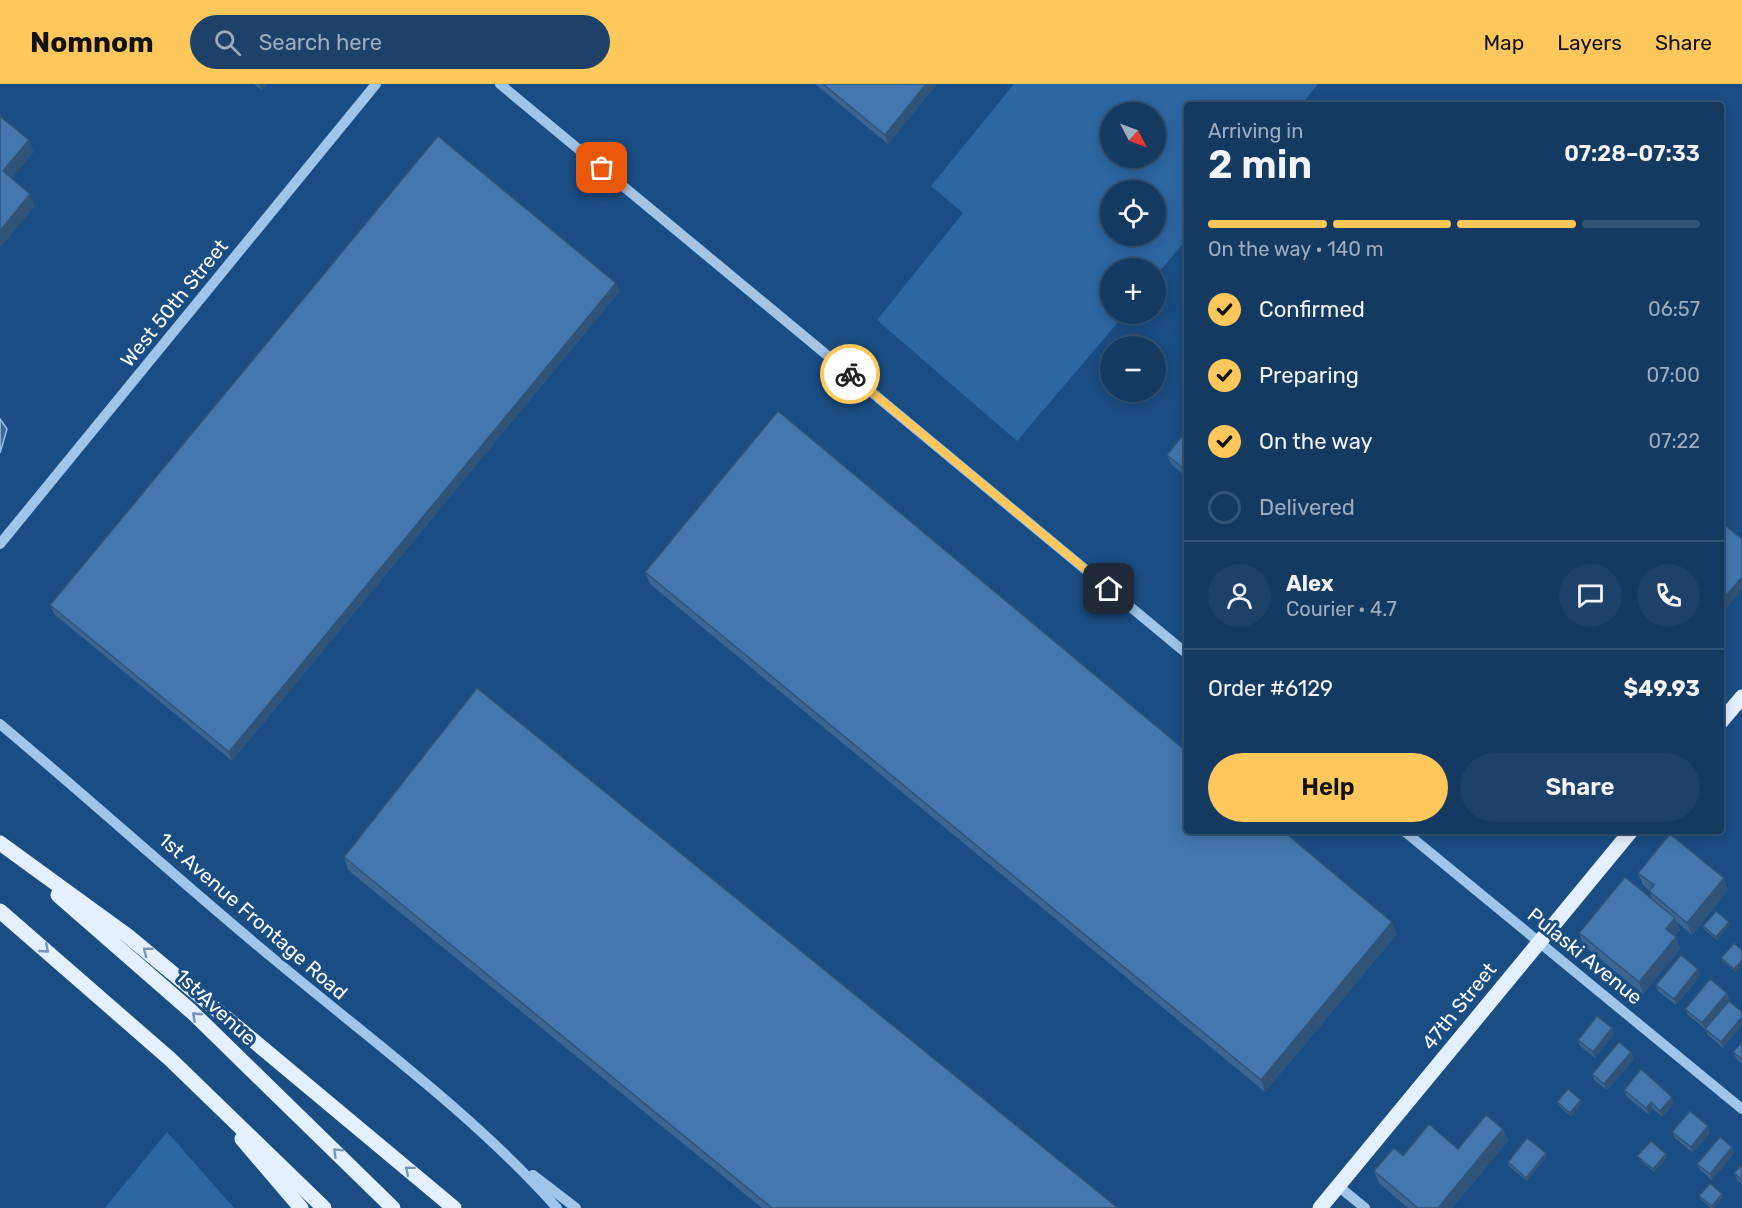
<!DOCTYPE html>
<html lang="en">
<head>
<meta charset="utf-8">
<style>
  :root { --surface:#143a62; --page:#1d4168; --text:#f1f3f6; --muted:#9dadbe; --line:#335477; --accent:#fdc75b }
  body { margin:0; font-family:Rubik,sans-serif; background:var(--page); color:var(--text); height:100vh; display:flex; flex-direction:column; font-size:22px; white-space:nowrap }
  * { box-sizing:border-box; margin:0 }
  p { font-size:20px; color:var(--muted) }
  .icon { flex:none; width:33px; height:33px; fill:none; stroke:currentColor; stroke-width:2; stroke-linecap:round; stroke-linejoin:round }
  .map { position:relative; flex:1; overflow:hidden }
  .sheet { position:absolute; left:1184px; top:18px; width:540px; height:732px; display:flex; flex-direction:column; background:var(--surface); border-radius:6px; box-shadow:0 3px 15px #0003,0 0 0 2px var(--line) }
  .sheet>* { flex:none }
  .needle { width:39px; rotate:131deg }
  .fabs { position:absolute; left:1100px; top:18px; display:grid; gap:12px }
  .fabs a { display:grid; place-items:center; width:66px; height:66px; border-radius:50%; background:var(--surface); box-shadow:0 3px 15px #0003,0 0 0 2px var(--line); font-size:30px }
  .pin { position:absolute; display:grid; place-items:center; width:51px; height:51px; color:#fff; margin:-26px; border-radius:12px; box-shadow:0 3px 9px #0006 }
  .courier { position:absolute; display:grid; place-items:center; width:60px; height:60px; margin:-30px; border:4px solid #fdc75b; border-radius:50%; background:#fff; color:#222; box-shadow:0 2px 8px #0007 }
  .headline em { font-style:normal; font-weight:600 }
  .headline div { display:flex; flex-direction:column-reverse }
  .headline { display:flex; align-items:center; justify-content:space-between; height:102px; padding:0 24px }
  h1 { font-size:39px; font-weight:600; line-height:45px }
  .bar { display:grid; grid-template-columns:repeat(4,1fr); gap:9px 6px; align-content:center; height:72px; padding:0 24px }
  .bar i { height:8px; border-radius:4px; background:var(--line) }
  .bar .active { background:var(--accent) }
  .bar p { grid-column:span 4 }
  .line { display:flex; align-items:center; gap:15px; padding:0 24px; border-top:2px solid var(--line) }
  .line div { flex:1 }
  .round { display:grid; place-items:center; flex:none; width:63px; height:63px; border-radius:32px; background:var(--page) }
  ol { padding:0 24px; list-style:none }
  li { display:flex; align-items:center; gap:18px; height:66px }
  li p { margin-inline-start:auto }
  li .icon { padding:6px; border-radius:50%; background:var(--accent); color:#111; stroke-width:4 }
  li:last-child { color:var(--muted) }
  li i { width:33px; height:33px; border:3px solid var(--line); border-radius:50% }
  .cta { display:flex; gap:12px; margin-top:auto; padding:12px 24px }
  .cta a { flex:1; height:69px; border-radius:36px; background:var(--accent); color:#111; font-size:24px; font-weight:600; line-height:69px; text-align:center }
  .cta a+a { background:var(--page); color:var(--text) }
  header { display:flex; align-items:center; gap:36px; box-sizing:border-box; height:84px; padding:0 30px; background:var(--accent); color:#111 }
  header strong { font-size:28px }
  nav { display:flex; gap:33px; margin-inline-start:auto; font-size:21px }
  .search { width:420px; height:54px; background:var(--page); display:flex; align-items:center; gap:15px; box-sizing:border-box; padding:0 21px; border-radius:33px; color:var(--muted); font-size:22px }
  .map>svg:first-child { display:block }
</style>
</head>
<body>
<header>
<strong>Nomnom</strong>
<div class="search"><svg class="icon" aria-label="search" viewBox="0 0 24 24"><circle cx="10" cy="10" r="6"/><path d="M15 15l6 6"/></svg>Search here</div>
<nav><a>Map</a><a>Layers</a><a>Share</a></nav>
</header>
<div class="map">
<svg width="1742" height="1124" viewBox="0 0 1742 1124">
  <rect width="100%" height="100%" fill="#1a4d83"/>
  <g fill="#2d67a2" fill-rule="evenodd">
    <path d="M1014 0H1318L1301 21H1186V156L1155 193V184H1110V230H1125L1017 357 877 236 963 129 931 102ZM1110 28H1155V74H1110ZM1110 106H1155V152H1110Z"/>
    <path d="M167 1048 234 1124H105Z"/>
  </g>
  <path fill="#426890" stroke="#92c1ed" stroke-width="1.5" d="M0 335 7 345 0 369Z"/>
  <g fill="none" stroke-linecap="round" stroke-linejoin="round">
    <g stroke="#9fc5eb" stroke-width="10">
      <path d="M500 0 1186 569"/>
      <path d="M0 460 376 0"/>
      <path d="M0 640C93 718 182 799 275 876 371 956 474 1031 557 1124"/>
      <path d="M1404 747 1742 1025"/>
      <path d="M533 1091 576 1124"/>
      <path d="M1338 1102 1365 1124"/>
    </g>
    <g stroke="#e4efff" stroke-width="15">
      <path d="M1720 639 1742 613"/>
      <path d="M0 759 128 852 454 1124"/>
      <path d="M58 811 192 928 393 1124"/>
      <path d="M0 827 170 975 324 1124"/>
      <path d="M242 1055 301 1124"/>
      <path d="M1320 1124 1631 747"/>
    </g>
  </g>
  <g fill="#3a6695">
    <path d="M254 0H267L262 6Z"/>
    <path d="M815 0H937L888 60Z"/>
    <path d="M616 199 619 208 232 677 54 530 50 521Z"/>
    <path d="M1186 347V393L1171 380 1167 371Z"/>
    <path d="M645 488 1397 850 1265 1008 650 500Z"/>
    <path d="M344 773 1118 1124H762L348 786Z"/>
    <path d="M1638 789 1728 806 1692 851 1677 838 1680 846 1675 852 1680 865 1643 910 1583 861 1579 849 1652 815 1649 806 1643 801Z"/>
    <path d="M1730 841 1717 856 1704 845 1703 842Z"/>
    <path d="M1734 859 1736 888 1722 877 1721 874Z"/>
    <path d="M1701 891 1676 921 1658 907 1656 901Z"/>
    <path d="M1727 909 1729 915 1705 945 1688 931 1685 925Z"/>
    <path d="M1729 917 1723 964 1708 951 1705 945Z"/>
    <path d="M1614 950 1595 974 1580 962 1578 956Z"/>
    <path d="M1742 958V980L1736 974 1733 968Z"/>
    <path d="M1631 968 1634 975 1607 1006 1594 996 1592 990Z"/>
    <path d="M1624 1006 1672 1013 1674 1019 1663 1033 1653 1025 1648 1030 1626 1012Z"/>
    <path d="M1557 1018 1582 1019 1571 1032 1558 1021Z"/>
    <path d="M1503 1045 1508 1057 1452 1124H1408L1379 1099 1374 1087 1403 1072 1458 1065Z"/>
    <path d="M1672 1048 1710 1049 1693 1069 1675 1054Z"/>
    <path d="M1732 1063 1734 1069 1712 1096 1700 1086 1697 1080Z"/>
    <path d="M1547 1072 1527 1097 1509 1082 1508 1078Z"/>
    <path d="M1637 1072 1667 1073 1654 1088 1639 1075Z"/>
    <path d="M1742 1081V1100L1737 1096 1734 1089Z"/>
    <path d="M1699 1112 1723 1113 1714 1124H1711L1700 1115Z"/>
  </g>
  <g fill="#2f5379">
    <path d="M259 0H267L262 6Z"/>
    <path d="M926 0H937L888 60 885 51Z"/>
    <path d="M29 56 34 68 8 99 3 87Z"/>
    <path d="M30 110 35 122 0 164V147Z"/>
    <path d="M616 199 619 208 232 677 229 668Z"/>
    <path d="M1742 493V506L1720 532V519Z"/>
    <path d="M1724 794 1728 806 1692 851 1687 839Z"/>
    <path d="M1675 834 1680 846 1671 857 1666 845Z"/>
    <path d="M1392 838 1397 850 1265 1008 1261 996Z"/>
    <path d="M1729 838 1730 841 1717 856 1716 853Z"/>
    <path d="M1676 853 1680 865 1643 910 1639 898Z"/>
    <path d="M1742 876V880L1736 888 1734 885Z"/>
    <path d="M1698 885 1701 891 1676 921 1674 915Z"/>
    <path d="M1727 909 1729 915 1705 945 1702 939Z"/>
    <path d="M1742 933V942L1723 964 1721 958Z"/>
    <path d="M1612 944 1614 950 1595 974 1593 968Z"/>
    <path d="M1631 968 1634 975 1607 1006 1604 1000Z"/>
    <path d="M1672 1013 1674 1019 1663 1033 1660 1027Z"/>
    <path d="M1581 1016 1582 1019 1571 1032 1570 1029Z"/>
    <path d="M1651 1018 1653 1025 1648 1030 1646 1024Z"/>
    <path d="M1708 1042 1710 1049 1693 1069 1691 1063Z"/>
    <path d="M1503 1045 1508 1057 1452 1124H1438Z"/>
    <path d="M1732 1063 1734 1069 1712 1096 1710 1090Z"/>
    <path d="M1546 1069 1547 1072 1527 1097 1526 1094Z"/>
    <path d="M1666 1070 1667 1073 1654 1088 1653 1085Z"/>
    <path d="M1722 1110 1723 1113 1714 1124H1712V1122Z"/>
  </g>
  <g fill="#4377ad" stroke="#2f5379" stroke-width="1.5">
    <path d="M823 0H926L885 51Z"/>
    <path d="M0 32 29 56 3 87 30 110 0 147Z"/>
    <path d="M438 52 616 199 229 668 50 521Z"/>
    <path d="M778 327 1186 667V747H1283L1392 838 1261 996 645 488Z"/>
    <path d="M1186 347V386L1167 371Z"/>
    <path d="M1720 437 1742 455V493L1720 519Z"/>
    <path d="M477 604 1118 1124H772L344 773Z"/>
    <path d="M1670 750 1724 794 1687 839 1649 807 1654 801 1638 789Z"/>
    <path d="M1625 793 1675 834 1666 845 1676 853 1639 898 1579 849Z"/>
    <path d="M1716 827 1729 838 1716 853 1703 842Z"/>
    <path d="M1734 859 1742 866V876L1734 885 1721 874Z"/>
    <path d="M1681 871 1698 885 1674 915 1656 901Z"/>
    <path d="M1710 895 1727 909 1702 939 1685 925Z"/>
    <path d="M1729 917 1742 928V933L1721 958 1705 945Z"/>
    <path d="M1597 932 1612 944 1593 968 1578 956Z"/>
    <path d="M1619 958 1631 968 1604 1000 1592 990Z"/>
    <path d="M1742 958V975L1733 968Z"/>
    <path d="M1641 985 1672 1013 1660 1027 1651 1018 1646 1024 1624 1006Z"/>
    <path d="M1568 1005 1581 1016 1570 1029 1557 1018Z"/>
    <path d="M1690 1027 1708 1042 1691 1063 1672 1048Z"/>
    <path d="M1486 1031 1503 1045 1438 1124H1418L1374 1087 1394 1064 1403 1072 1429 1040 1458 1065Z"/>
    <path d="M1720 1053 1732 1063 1710 1090 1697 1080Z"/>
    <path d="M1527 1054 1546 1069 1526 1094 1508 1078Z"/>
    <path d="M1651 1057 1666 1070 1653 1085 1637 1072Z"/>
    <path d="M1742 1081V1096L1734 1089Z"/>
    <path d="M1710 1099 1722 1110 1712 1122 1699 1112Z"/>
  </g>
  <defs><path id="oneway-chevron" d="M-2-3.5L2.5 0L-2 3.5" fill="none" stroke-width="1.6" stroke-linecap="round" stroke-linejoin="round" transform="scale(1.5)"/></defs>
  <g stroke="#7596bb">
    <use href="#oneway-chevron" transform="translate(45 865) rotate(41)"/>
    <use href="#oneway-chevron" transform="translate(147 867) rotate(-141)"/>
    <use href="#oneway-chevron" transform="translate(196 932) rotate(-137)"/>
    <use href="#oneway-chevron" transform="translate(337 1068) rotate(-135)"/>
    <use href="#oneway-chevron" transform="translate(409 1086) rotate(-140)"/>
  </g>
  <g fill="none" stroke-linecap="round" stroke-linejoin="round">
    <path stroke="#afc1d4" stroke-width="6" stroke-dasharray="0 10.8" d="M602 84 850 290"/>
    <path stroke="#fdc75b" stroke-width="8" d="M850 290 1109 505"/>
  </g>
  <g text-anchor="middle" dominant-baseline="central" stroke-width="6" stroke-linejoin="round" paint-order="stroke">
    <g font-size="20" fill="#fff" stroke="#1a4d83">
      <text transform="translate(174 219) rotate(-51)">West 50th Street</text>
      <text transform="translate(253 832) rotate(41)">1st Avenue Frontage Road</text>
      <text transform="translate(1585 872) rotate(39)">Pulaski Avenue</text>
      <text transform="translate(1459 922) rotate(-51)">47th Street</text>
      <text transform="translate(216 923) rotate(43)">1st Avenue</text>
    </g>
  </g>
</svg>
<div class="fabs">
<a><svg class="needle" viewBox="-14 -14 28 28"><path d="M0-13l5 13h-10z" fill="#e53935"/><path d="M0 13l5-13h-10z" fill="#9dadbe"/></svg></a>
<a><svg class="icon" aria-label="locate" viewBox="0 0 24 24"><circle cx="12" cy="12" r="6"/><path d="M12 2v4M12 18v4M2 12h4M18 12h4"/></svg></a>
<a>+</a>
<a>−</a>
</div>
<div class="pin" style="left:602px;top:84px;background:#ea580c"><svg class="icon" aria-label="bag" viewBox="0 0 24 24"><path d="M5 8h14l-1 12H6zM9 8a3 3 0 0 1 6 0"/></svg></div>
<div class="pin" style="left:1109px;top:505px;background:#1f2937"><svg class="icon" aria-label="home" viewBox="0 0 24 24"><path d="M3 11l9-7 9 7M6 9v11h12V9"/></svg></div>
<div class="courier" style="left:850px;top:290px"><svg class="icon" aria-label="bike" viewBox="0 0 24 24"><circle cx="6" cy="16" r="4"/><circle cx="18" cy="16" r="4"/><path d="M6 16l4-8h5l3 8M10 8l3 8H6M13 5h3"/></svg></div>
<section class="sheet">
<div class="headline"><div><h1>2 min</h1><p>Arriving in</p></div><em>07:28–07:33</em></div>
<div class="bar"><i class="active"></i><i class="active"></i><i class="active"></i><i></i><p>On the way · 140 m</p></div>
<ol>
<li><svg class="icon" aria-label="check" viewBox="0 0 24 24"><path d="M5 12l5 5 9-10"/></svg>Confirmed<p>06:57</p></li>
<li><svg class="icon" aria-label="check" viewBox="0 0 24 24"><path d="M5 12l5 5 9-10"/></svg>Preparing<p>07:00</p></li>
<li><svg class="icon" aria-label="check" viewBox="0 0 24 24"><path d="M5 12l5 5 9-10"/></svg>On the way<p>07:22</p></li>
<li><i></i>Delivered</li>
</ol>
<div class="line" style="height:108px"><a class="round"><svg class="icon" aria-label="person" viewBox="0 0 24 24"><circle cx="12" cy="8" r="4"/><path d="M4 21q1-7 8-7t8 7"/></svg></a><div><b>Alex</b><p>Courier · 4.7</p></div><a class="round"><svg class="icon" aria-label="chat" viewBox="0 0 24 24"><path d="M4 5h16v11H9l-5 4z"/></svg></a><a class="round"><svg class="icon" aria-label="phone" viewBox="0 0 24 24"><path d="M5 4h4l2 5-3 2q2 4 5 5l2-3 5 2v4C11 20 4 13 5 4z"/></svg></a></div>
<div class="line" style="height:78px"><div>Order #6129</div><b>$49.93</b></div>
<div class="cta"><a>Help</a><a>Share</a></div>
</section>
</div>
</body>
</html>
